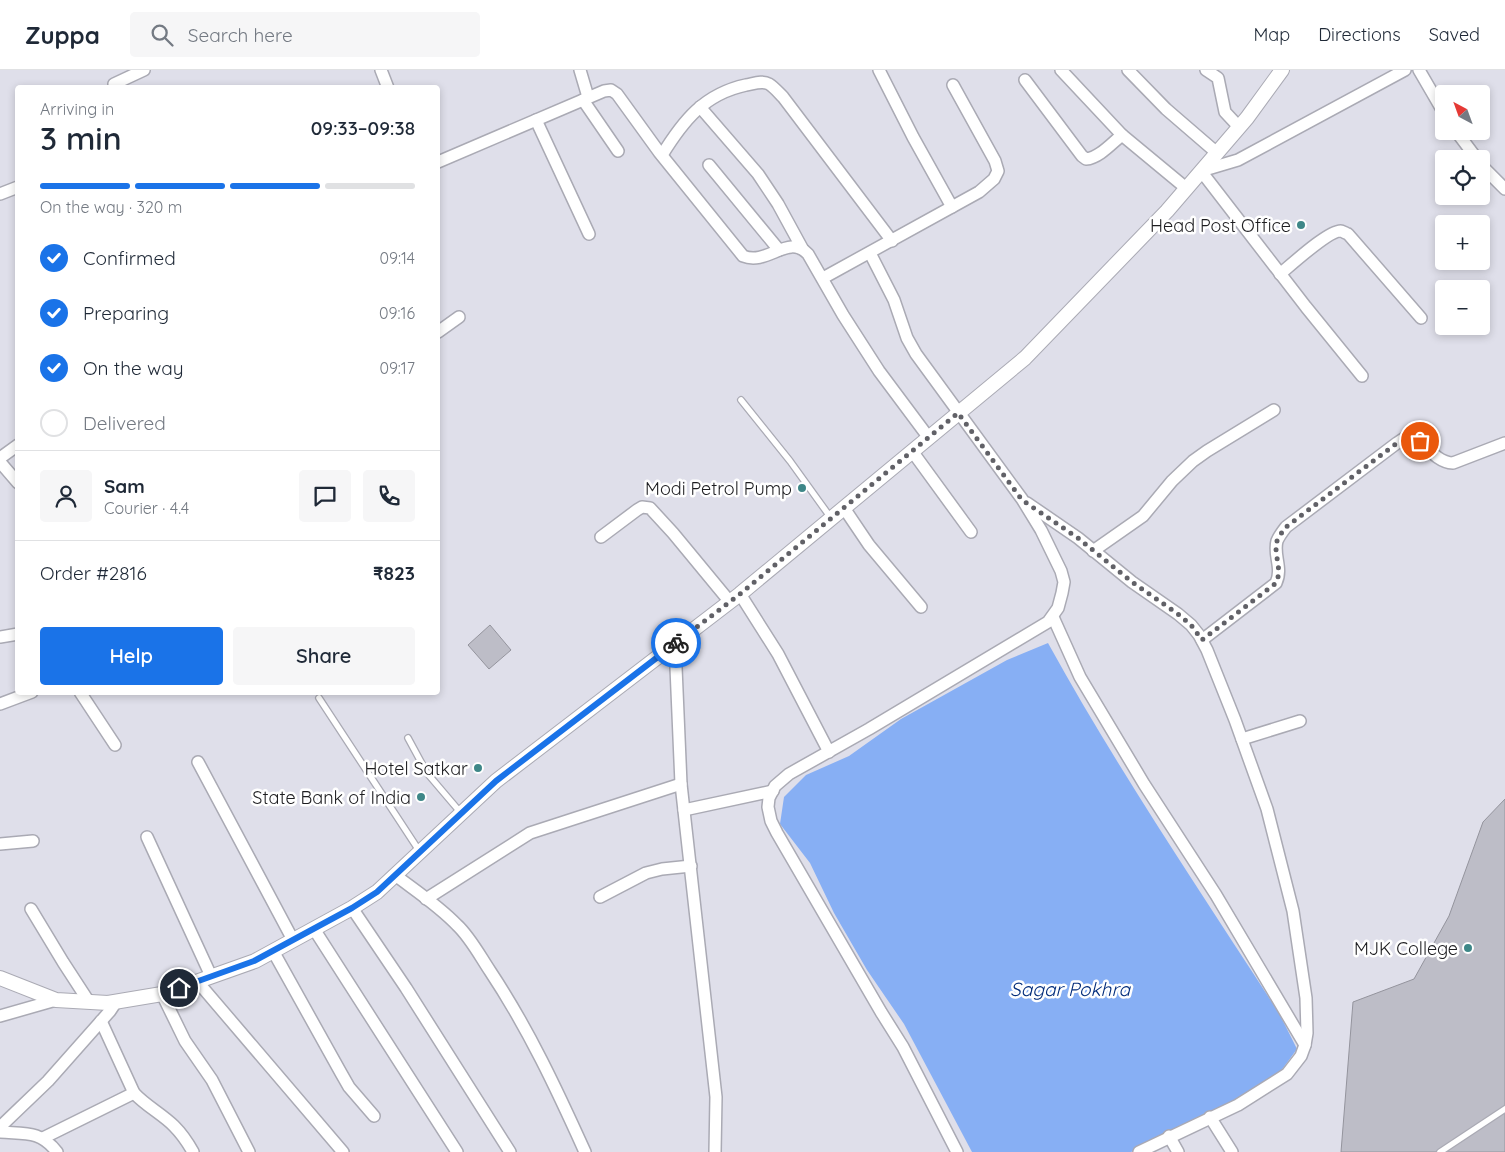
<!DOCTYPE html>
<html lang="en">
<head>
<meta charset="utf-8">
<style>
  :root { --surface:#fff; --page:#f6f6f7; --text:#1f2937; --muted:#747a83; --line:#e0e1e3; --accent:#1a73e8 }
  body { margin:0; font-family:Quicksand,sans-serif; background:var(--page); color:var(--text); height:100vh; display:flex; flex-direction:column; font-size:19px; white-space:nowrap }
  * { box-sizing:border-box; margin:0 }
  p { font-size:16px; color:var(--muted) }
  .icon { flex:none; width:28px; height:28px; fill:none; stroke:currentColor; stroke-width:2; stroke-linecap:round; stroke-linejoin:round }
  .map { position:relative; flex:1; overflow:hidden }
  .side { position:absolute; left:15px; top:15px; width:425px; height:610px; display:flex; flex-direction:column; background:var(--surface); border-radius:5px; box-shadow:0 2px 8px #0003 }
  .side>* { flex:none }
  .needle { width:32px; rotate:319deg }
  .controls { position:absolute; left:1435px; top:15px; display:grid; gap:10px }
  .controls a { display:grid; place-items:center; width:55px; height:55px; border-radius:5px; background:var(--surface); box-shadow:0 2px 8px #0003; font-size:25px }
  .pin { position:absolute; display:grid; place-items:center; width:42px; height:42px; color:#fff; margin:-21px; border:2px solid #fff; border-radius:50%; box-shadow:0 1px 5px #0007 }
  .courier { position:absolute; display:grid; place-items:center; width:50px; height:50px; margin:-25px; border:4px solid #1a73e8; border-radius:50%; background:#fff; color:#222; box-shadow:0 1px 6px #0007 }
  .overview em { font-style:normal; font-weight:600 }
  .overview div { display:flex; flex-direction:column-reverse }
  .overview { display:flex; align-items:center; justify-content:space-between; height:85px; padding:0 25px }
  h1 { font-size:32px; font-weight:600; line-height:38px }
  .bar { display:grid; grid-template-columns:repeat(4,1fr); gap:8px 5px; align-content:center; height:60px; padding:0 25px }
  .bar i { height:6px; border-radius:4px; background:var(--line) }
  .bar .on { background:var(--accent) }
  .bar p { grid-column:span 4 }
  .line { display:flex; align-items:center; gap:12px; padding:0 25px; border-top:1px solid var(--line) }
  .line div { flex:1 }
  .round { display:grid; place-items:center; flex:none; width:52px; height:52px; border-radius:5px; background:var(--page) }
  ol { padding:0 25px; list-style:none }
  li { display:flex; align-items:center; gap:15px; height:55px }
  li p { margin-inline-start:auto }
  li .icon { padding:5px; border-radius:50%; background:var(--accent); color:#fff; stroke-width:4 }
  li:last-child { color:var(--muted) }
  li i { width:28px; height:28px; border:2px solid var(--line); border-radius:50% }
  .cta { display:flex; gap:10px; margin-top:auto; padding:10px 25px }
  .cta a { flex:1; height:58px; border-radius:5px; background:var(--accent); color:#fff; font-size:20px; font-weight:600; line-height:58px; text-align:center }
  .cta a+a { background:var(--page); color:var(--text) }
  header { display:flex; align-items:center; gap:30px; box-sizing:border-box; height:70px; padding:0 25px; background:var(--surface); border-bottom:1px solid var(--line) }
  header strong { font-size:24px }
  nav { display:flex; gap:28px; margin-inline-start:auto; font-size:18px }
  .search { width:350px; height:45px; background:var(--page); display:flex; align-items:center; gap:12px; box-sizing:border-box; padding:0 18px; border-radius:5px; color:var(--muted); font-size:19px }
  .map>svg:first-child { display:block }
</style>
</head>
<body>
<header>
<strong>Zuppa</strong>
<div class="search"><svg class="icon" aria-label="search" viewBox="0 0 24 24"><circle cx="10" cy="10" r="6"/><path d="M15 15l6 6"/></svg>Search here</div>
<nav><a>Map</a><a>Directions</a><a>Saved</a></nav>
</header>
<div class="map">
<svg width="1505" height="1082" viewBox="0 0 1505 1082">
  <rect width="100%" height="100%" fill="#dfdfea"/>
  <path fill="#87aff4" d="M1048 573C1118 700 1200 821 1279 943L1297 979 1281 1001 1240 1029 1131 1082H972L904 954 867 900 834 843 810 793 780 754 784 727 806 705 849 686 901 649 1007 590Z"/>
  <g fill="#bdbdc7" stroke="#94949d">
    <path d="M490 555 511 580 489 599 468 575Z"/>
    <path d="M1505 729V1082H1341L1353 932 1414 909 1449 846 1483 752Z"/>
  </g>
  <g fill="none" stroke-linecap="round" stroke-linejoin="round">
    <defs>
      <g id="service">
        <path d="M741 330 790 391 831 448"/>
        <path d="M319 628 420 782"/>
        <path d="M408 668 427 703 461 743"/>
        <path d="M1440 1082 1505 1039"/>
      </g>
      <g id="minor">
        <path d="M381 0 388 18"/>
        <path d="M580 0 588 27"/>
        <path d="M879 0 913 67 952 137"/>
        <path d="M1061 0 1122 65 1186 118"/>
        <path d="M1128 0 1166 39 1217 83"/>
        <path d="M1206 0 1218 8 1225 42 1239 57"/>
        <path d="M1419 0 1444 43"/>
        <path d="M1025 10 1082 86 1086 89C1099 88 1112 73 1122 65"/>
        <path d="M114 14 144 0"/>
        <path d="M583 30 618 81"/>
        <path d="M700 37 758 104 778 134 802 178"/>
        <path d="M536 50 589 164"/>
        <path d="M1456 61 1477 89"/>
        <path d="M662 85C683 51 704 24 746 15 753 14 762 10 769 14 774 17 779 23 783 27L892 171"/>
        <path d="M438 92 583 30 604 21 611 20 617 24 659 82 743 186C768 196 788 163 808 184L843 245 879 301 929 368"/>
        <path d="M709 95 779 180"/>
        <path d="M1481 95 1505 119"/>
        <path d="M0 124 18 117"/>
        <path d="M870 183 894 230 907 268 916 284 1022 429 1041 460 1061 501 1064 512 1062 523 1058 538 1048 552 869 659 789 704 775 716 769 728 768 737 771 751 777 763 881 942 903 977 957 1082"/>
        <path d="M1280 204C1291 195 1329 160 1341 161 1342 161 1347 164 1348 164L1421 248"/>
        <path d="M823 208 979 122 994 109 998 101 995 91 953 15"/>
        <path d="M438 262 459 247"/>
        <path d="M1362 306 1306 237 1201 101 1238 90 1405 0"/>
        <path d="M912 381 971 462"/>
        <path d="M0 388 18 375"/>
        <path d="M0 392 18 413"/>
        <path d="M1027 433 1078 468 1132 512 1178 544 1191 555 1199 565 1207 580 1235 650 1267 739 1293 841 1306 928 1307 963 1305 975 1301 986 1287 1004 1238 1035 1139 1082"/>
        <path d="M844 438 869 475 921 537"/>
        <path d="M601 467 637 440 642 437 650 438 673 463 730 532"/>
        <path d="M1093 481 1143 446 1172 411 1193 391 1207 381 1274 340"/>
        <path d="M740 524 778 584 829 682"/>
        <path d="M1053 547 1080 607 1144 714 1216 825 1305 975"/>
        <path d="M0 567 18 564"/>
        <path d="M1202 570 1276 513C1283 498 1273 485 1277 471 1279 466 1283 461 1286 457L1397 373 1406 367 1414 366C1426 375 1436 392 1453 393L1505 373"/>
        <path d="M675 574 681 714 716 1027 715 1082"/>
        <path d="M80 622 115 675"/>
        <path d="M0 634 32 622"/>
        <path d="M1242 669 1300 651"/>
        <path d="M198 692 293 870"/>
        <path d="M684 740 773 721"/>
        <path d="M147 767 211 906"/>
        <path d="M0 774 33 771"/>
        <path d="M395 805C416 821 439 836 457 855 470 867 480 886 490 901 528 958 557 1020 585 1082"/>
        <path d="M600 827 646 803 662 799 691 796"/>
        <path d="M426 829 530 763 681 714"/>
        <path d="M352 838 406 918 510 1082"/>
        <path d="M31 839 63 892 89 932"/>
        <path d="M314 859 457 1082"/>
        <path d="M273 881 341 1003 349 1017 374 1046"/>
        <path d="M197 911 343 1082"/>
        <path d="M162 924 185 971 212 1010 249 1082"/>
        <path d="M0 946 56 930"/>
        <path d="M101 951 134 1023C146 1036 162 1044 174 1056 182 1064 188 1073 193 1082"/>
        <path d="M1210 1047 1232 1082"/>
        <path d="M0 1057 48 1011 110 941 116 932"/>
        <path d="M0 1062C25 1064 40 1060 57 1082"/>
        <path d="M1169 1066 1178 1082"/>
        <path d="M43 1068 134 1023"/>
      </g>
      <path id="tertiary" d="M0 908 56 930 108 933 162 924 255 891 352 838 377 822 496 711 740 524 1025 288 1167 141 1247 48 1282 0"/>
    </defs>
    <use href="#service" stroke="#aaaab4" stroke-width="8"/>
    <use href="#minor" stroke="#aaaab4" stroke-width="14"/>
    <use href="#tertiary" stroke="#aaaab4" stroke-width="16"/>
    <use href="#service" stroke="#fff" stroke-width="5.5"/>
    <use href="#minor" stroke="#fff" stroke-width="11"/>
    <use href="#tertiary" stroke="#fff" stroke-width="14"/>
  </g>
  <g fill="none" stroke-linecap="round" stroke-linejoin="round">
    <path stroke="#616167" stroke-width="5" stroke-dasharray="0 9" d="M676 573 740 524 958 343 1022 430 1078 468 1132 512 1178 544 1191 555 1202 570 1276 513C1283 498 1273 485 1277 471 1279 466 1283 461 1286 457L1397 373 1406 367 1414 366 1420 371"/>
    <path stroke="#1a73e8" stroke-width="6" d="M179 918 254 891 352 838 377 822 496 711 676 573"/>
  </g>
  <g fill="#3e8788" stroke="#fff" stroke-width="2">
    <circle cx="1301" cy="155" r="5"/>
    <circle cx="802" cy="418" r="5"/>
    <circle cx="478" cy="698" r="5"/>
    <circle cx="421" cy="727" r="5"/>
    <circle cx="1468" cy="878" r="5"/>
  </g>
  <g text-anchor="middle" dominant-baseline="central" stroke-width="5" stroke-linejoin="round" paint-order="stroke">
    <g font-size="18" fill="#1d1d20" stroke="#fff" text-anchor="end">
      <text x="1291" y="155">Head Post Office</text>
      <text x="792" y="418">Modi Petrol Pump</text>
      <text x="468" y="698">Hotel Satkar</text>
      <text x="411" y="727">State Bank of India</text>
      <text x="1458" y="878">MJK College</text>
    </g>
    <g font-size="19" font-style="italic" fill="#032d7b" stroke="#fff">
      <text x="1070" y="919">Sagar Pokhra</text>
    </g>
  </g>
</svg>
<div class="controls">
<a><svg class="needle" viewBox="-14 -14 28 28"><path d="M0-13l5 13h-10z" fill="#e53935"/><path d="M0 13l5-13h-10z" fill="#747a83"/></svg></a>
<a><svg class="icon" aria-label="locate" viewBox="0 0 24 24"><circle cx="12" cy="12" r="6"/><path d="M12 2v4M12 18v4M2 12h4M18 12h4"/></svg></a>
<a>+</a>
<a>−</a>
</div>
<div class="pin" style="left:1420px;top:371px;background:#ea580c"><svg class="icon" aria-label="bag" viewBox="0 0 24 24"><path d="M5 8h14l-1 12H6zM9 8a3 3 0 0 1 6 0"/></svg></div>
<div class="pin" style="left:179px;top:918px;background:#1f2937"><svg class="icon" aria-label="home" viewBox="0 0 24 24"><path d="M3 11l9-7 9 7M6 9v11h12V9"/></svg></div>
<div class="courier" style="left:676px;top:573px"><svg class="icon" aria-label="bike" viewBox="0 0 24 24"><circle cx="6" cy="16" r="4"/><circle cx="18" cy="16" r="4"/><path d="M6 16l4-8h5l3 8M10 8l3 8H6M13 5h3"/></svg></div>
<section class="side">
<div class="overview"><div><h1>3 min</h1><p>Arriving in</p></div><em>09:33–09:38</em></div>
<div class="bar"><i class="on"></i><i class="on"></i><i class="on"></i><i></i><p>On the way · 320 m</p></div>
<ol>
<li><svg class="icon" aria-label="check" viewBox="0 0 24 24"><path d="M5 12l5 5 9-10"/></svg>Confirmed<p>09:14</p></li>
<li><svg class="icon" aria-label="check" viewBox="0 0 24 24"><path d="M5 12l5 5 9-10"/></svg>Preparing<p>09:16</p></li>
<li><svg class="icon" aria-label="check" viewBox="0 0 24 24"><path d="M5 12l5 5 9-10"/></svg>On the way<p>09:17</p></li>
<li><i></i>Delivered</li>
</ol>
<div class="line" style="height:90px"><a class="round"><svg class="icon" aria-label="person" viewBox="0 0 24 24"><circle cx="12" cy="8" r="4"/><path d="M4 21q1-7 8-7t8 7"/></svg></a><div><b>Sam</b><p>Courier · 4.4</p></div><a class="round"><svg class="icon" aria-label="chat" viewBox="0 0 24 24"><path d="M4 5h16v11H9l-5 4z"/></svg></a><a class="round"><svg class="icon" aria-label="phone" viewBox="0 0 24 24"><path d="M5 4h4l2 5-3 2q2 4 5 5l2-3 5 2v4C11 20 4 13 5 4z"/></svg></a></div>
<div class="line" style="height:65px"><div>Order #2816</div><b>₹823</b></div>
<div class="cta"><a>Help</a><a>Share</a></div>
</section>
</div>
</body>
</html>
